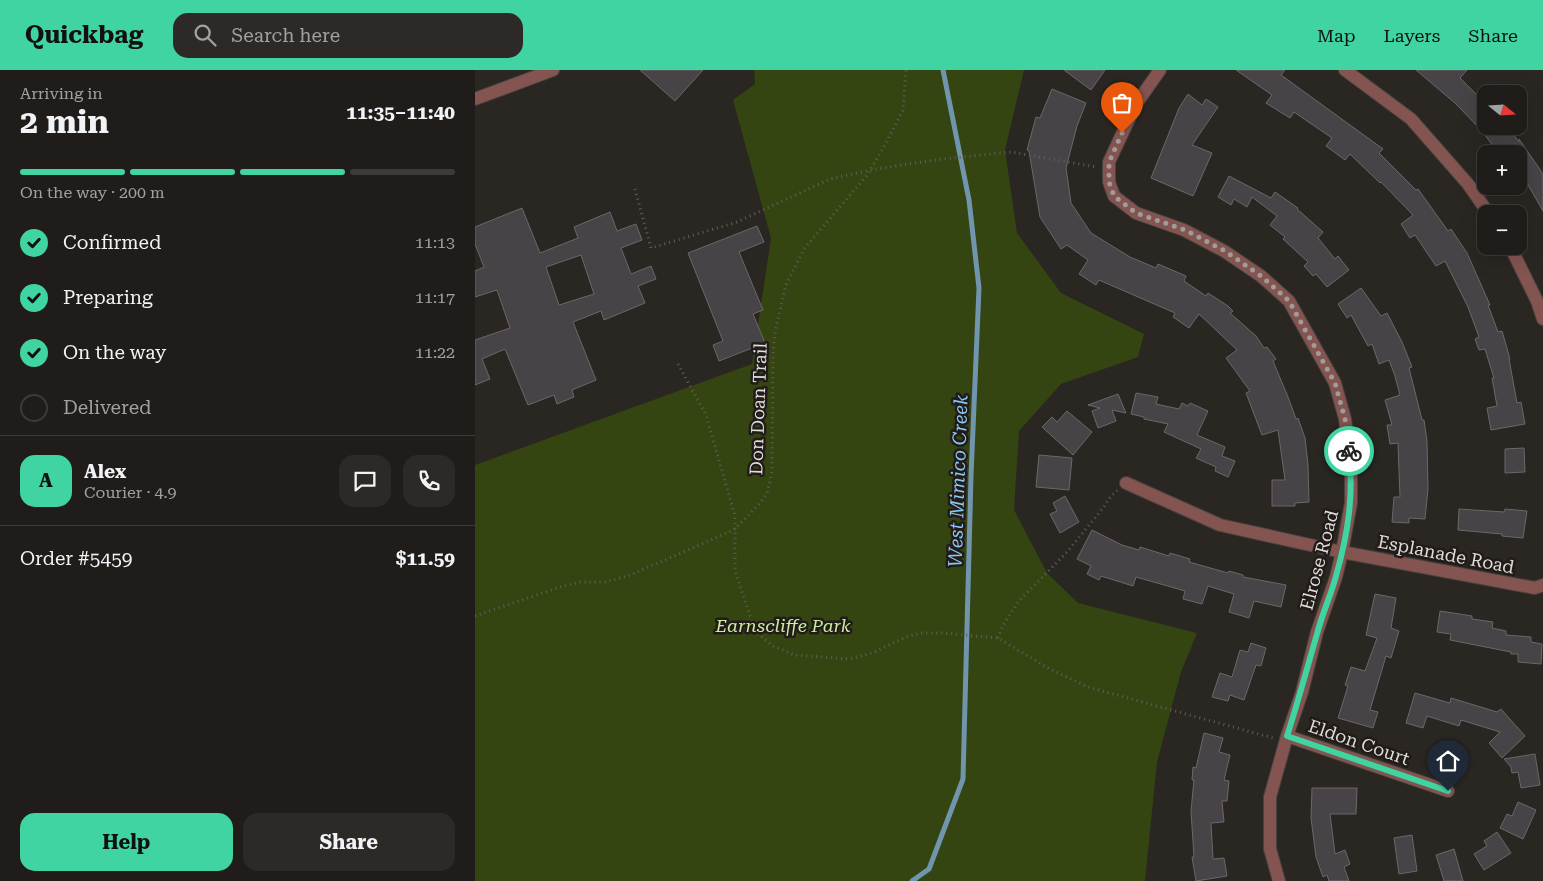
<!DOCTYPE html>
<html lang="en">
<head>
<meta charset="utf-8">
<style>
  :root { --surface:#201c1a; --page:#2d2927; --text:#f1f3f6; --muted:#a2a1a2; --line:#3d3a39; --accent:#3fd4a2 }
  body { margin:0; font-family:"Roboto Serif",serif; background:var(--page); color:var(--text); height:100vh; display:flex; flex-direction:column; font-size:19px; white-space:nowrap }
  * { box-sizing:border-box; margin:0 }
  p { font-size:16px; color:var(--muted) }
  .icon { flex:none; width:28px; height:28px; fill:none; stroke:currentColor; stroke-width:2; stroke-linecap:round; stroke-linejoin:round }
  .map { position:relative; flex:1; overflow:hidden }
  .side { display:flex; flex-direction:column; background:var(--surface); width:475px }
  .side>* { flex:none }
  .needle { width:32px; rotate:108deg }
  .controls { position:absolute; left:1002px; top:15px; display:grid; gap:10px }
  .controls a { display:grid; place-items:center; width:50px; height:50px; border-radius:10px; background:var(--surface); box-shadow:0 5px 20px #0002,0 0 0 1px var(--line); font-size:25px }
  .pin { position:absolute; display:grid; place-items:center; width:42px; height:42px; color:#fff; margin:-51px -21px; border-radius:50% 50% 50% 0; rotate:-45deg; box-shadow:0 0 5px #0007 }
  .pin .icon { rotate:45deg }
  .courier { position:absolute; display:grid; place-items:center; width:50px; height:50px; margin:-25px; border:4px solid #3fd4a2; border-radius:50%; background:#fff; color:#222; box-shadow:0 1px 6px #0007 }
  .summary em { font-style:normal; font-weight:700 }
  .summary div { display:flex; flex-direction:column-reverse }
  .summary { display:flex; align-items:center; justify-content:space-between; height:85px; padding:0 20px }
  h1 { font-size:32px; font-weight:700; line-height:38px }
  .bar { display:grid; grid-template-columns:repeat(4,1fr); gap:8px 5px; align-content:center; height:60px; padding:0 20px }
  .bar i { height:6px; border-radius:4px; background:var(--line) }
  .bar .current { background:var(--accent) }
  .bar p { grid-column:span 4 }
  .line { display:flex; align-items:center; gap:12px; padding:0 20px; border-top:1px solid var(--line) }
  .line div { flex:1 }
  .round { display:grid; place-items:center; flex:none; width:52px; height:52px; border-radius:15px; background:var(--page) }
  ol { padding:0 20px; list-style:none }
  li { display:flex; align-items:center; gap:15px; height:55px }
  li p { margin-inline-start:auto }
  li .icon { padding:5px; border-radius:50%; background:var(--accent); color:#111; stroke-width:4 }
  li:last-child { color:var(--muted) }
  li i { width:28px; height:28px; border:2px solid var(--line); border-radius:50% }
  .cta { display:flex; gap:10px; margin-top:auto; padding:10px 20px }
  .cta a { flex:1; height:58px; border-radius:15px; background:var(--accent); color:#111; font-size:20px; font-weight:700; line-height:58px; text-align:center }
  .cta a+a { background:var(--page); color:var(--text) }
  header { display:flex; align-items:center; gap:30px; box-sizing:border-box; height:70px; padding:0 25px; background:var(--accent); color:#111 }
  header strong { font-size:24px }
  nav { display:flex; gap:28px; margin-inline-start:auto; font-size:18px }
  .search { width:350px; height:45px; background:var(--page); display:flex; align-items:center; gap:12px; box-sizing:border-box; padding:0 18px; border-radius:15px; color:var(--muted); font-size:19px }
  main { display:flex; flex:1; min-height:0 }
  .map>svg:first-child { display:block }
</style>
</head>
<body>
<header>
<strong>Quickbag</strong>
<div class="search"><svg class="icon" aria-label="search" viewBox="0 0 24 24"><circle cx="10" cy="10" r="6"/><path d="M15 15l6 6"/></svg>Search here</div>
<nav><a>Map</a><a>Layers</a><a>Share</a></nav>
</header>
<main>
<section class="side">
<div class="summary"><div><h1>2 min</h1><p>Arriving in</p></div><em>11:35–11:40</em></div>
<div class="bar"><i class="current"></i><i class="current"></i><i class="current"></i><i></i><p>On the way · 200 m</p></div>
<ol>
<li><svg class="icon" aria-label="check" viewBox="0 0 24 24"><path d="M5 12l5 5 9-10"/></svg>Confirmed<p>11:13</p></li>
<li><svg class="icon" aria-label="check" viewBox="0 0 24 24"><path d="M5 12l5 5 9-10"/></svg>Preparing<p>11:17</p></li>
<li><svg class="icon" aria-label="check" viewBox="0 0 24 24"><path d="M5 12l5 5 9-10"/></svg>On the way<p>11:22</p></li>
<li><i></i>Delivered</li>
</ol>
<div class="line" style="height:90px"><b class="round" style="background:var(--accent);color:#111">A</b><div><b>Alex</b><p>Courier · 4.9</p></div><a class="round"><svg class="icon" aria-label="chat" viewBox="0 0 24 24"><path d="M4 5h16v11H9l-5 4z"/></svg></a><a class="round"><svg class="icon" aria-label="phone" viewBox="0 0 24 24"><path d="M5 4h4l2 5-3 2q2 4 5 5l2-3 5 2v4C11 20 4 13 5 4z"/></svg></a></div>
<div class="line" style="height:65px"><div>Order #5459</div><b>$11.59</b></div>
<div class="cta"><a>Help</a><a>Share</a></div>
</section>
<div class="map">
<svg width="1068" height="811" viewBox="0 0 1068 811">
  <rect width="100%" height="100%" fill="#2a2622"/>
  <path fill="#344511" d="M279 0H549L530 80 542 163 586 223 669 264 663 287 586 314 544 361 539 440 572 503 603 533 722 563 706 602 682 692 670 811H0V395L277 294 296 168 258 30 280 14Z"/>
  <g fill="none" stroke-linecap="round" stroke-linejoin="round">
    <path stroke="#7295ae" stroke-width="5" d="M437 811 454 799 488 709 496 406 504 218 494 130 468 0"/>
  </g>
  <g fill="#484346" stroke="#6c676b" fill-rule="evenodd">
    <path d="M165 0H228L200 31Z"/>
    <path d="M589 0H630L616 20Z"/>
    <path d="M761 0H810L806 5 908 79 904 83 941 120 943 119 973 161 976 159 992 183 1015 235H1013L1023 262 1027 261 1035 289H1034L1042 333 1046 332 1050 354 1016 360 1012 338 1022 336 1017 308H1019L1010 279 1004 280 1000 269 1004 267 993 237 970 191 961 196 940 165 935 168 926 154 938 145 906 112 905 113 875 84 870 90 851 76 857 68 819 42 815 48 791 33 797 25Z"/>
    <path d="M941 0H992L985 8 1011 34V56H1032L1044 72V69L1068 104V141L1044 99V84H1024L1007 61 980 33Z"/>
    <path d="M577 19 611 33 602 56 591 98 596 133 616 163 655 187 681 198 683 194 711 206 709 211 731 226 733 223 753 236 758 241 755 243 781 266 789 278 792 277 801 289 798 291 813 327 821 349 823 348 830 368 833 395 834 432 820 433V436H797V410H810L803 360 787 365 771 323 775 321 751 288 762 280 724 244 714 258 698 247 700 243 624 210 621 215 604 204 613 190 592 175 586 179 565 147 554 81 552 80 561 47 565 48Z"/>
    <path d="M713 24 727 35 731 29 743 37 717 75 737 83 718 126 676 108 704 38Z"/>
    <path d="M754 106 796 128 800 122 823 138 822 139 848 162 843 168 860 189 863 186 874 200 852 217 841 204 838 206 829 196 833 192 808 169 810 167 795 155 802 146 777 127 772 137 759 129 756 135 743 127Z"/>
    <path d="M47 138 65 183 103 168 99 157 135 142 142 161 161 154 167 170 146 178 156 204 176 196 181 209 163 216 170 233 129 250 126 241 98 252 121 310 97 320 99 327 82 334 79 325 53 335 30 279 7 289 15 309 0 315V270L35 258 22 220 0 227V201L9 197 0 174V157ZM106 185 119 224 84 235 71 197Z"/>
    <path d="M282 156 289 172 264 182 288 240 278 244 290 273 244 291 238 275 248 271 213 183Z"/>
    <path d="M886 218 906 246 912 243 927 272 937 297 934 298 947 350H949L952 371 953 419 950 449 934 448V453L917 452 919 427H925L923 373 915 374 912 355H917L910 330 925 325 920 306 914 290 904 294 897 274 893 276 876 245 872 248 863 234Z"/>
    <path d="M661 323 683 327 681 334 704 339 707 333 713 336 715 333 733 341 722 365 750 377 747 386 760 391 753 407 740 401 741 397 721 388 726 379 689 362 693 354 669 349V347L656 344Z"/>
    <path d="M643 324 651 343 637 340 641 351 623 358 617 341 625 338 613 335Z"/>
    <path d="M592 341 617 362 598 385 567 357 577 347 582 352Z"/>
    <path d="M1049 378 1050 402 1030 403V379Z"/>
    <path d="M564 385 597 388 594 420 561 417Z"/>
    <path d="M590 426 604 452 585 463 575 444 582 441 578 433Z"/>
    <path d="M984 439 1029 442 1030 439 1052 441 1048 468 1027 466V464L983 460Z"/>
    <path d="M617 460 647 475 664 480 665 477 694 486 695 483 715 489 714 492 753 503 754 501 768 505V507L811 515 806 537 779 531 774 548 754 542 759 524 733 516 727 534 708 529 710 521 661 507 658 516 626 506 624 510 612 504 616 496 602 489Z"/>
    <path d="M900 524 921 528 916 558 924 561 916 588 911 586 895 640 903 642 898 658 863 648 873 616 870 615 876 597 890 601 902 568 891 565Z"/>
    <path d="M965 541 997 546V549L1018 552 1017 558 1031 561V565L1056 567V572L1067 574 1066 594 1043 592V584H1036V582L975 570 976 564 962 562Z"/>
    <path d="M776 573 791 578 786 596 781 595 769 630 755 625 753 631 737 627 745 603 757 607 765 580 773 582Z"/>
    <path d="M940 623 975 633 976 628 1022 642 1026 639 1050 666 1027 688 1014 673 1025 662 986 650 984 656 952 646 948 658 931 653Z"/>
    <path d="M729 663 748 668 744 682 755 685 749 710 754 711 752 731H747L749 752 736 753 738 789 749 788 752 806 721 811 717 787H719L716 741 719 710H717L718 697 721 698Z"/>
    <path d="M1060 684 1065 715 1046 718 1043 702 1037 703 1036 697 1029 689Z"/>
    <path d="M837 718H882L881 744H855L860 784 870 780 875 794 869 797 874 811H854L852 805 848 807 841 787 836 748Z"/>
    <path d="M1043 732 1061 740 1048 769 1025 758 1032 744 1037 746Z"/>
    <path d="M1022 762 1036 783 1009 800 999 784 1012 776 1009 771Z"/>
    <path d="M937 765 942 801 924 804 919 768Z"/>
    <path d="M979 779 988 811H969L961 785Z"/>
  </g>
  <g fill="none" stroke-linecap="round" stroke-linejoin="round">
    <defs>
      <g id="minor">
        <path d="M685 0 661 34 634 92V112L639 126 661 143 709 160 749 181 786 206 814 231 860 313 870 349 876 398V433L867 482 861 507 842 562 827 622 812 666 795 727V779L804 811"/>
        <path d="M870 0 936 49 993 114 1014 144"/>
        <path d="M0 29 78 0"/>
        <path d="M1035 176 1062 231 1068 249"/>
        <path d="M651 413 745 455 867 482 1060 518 1068 515"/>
        <path d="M812 666 973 721"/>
      </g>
    </defs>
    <use href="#minor" stroke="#47433f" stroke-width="14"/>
    <g stroke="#625e5b" stroke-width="3" stroke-dasharray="1 4" stroke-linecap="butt">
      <path d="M160 119 176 178 262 152 355 109 396 100 459 90 536 82 621 97"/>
      <path d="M203 294 231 345 260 446V500L280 561 298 576 319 585 374 589 397 583 431 567 446 563H468L523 568 573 598 613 617 798 668"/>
      <path d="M0 546 82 518 105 512H130L153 506 259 460 285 433 292 424 297 402 298 285 300 262 311 215 329 179 393 104 410 75 428 40 431 0"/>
      <path d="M523 568 527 557 543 532 593 481 628 438 636 426 643 420"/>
    </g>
    <use href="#minor" stroke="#835450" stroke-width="12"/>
  </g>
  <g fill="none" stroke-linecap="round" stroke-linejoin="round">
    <path stroke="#a09c99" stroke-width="5" stroke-dasharray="0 9" d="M647 63 634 92V112L639 126 661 143 710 160 750 181 786 206 814 231 860 313 870 349 874 381"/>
    <path stroke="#3fd4a2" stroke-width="6" d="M874 381C879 425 873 464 861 506 856 525 847 544 842 564 832 598 823 632 812 666L973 721"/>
  </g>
  <g text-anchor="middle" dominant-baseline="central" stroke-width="5" stroke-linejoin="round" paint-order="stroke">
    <g font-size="18" fill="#dfdcd9" stroke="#211c19">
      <text transform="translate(283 339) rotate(-88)">Don Doan Trail</text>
      <text transform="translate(971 484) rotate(11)">Esplanade Road</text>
      <text transform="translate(844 490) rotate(-75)">Elrose Road</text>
      <text transform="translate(884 672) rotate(19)">Eldon Court</text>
    </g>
    <g font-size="18" font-style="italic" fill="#cded9d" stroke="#211c19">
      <text x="308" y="555">Earnscliffe Park</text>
    </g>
    <g font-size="19" font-style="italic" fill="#8bc8f3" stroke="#211c19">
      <text transform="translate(483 411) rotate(-88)">West Mimico Creek</text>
    </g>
  </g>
</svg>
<div class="controls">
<a><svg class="needle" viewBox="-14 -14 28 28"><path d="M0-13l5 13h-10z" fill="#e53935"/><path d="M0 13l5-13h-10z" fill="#a2a1a2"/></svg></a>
<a>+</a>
<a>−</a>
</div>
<div class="pin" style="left:647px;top:63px;background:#ea580c"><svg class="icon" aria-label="bag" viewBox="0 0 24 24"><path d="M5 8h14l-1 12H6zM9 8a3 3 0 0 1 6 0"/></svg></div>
<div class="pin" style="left:973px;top:721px;background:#1f2937"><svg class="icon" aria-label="home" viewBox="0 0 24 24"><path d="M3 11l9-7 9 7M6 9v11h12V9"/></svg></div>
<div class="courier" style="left:874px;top:381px"><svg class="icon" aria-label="bike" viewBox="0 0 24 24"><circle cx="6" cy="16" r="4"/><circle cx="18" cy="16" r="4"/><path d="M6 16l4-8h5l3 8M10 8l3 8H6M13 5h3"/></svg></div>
</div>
</main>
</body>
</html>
